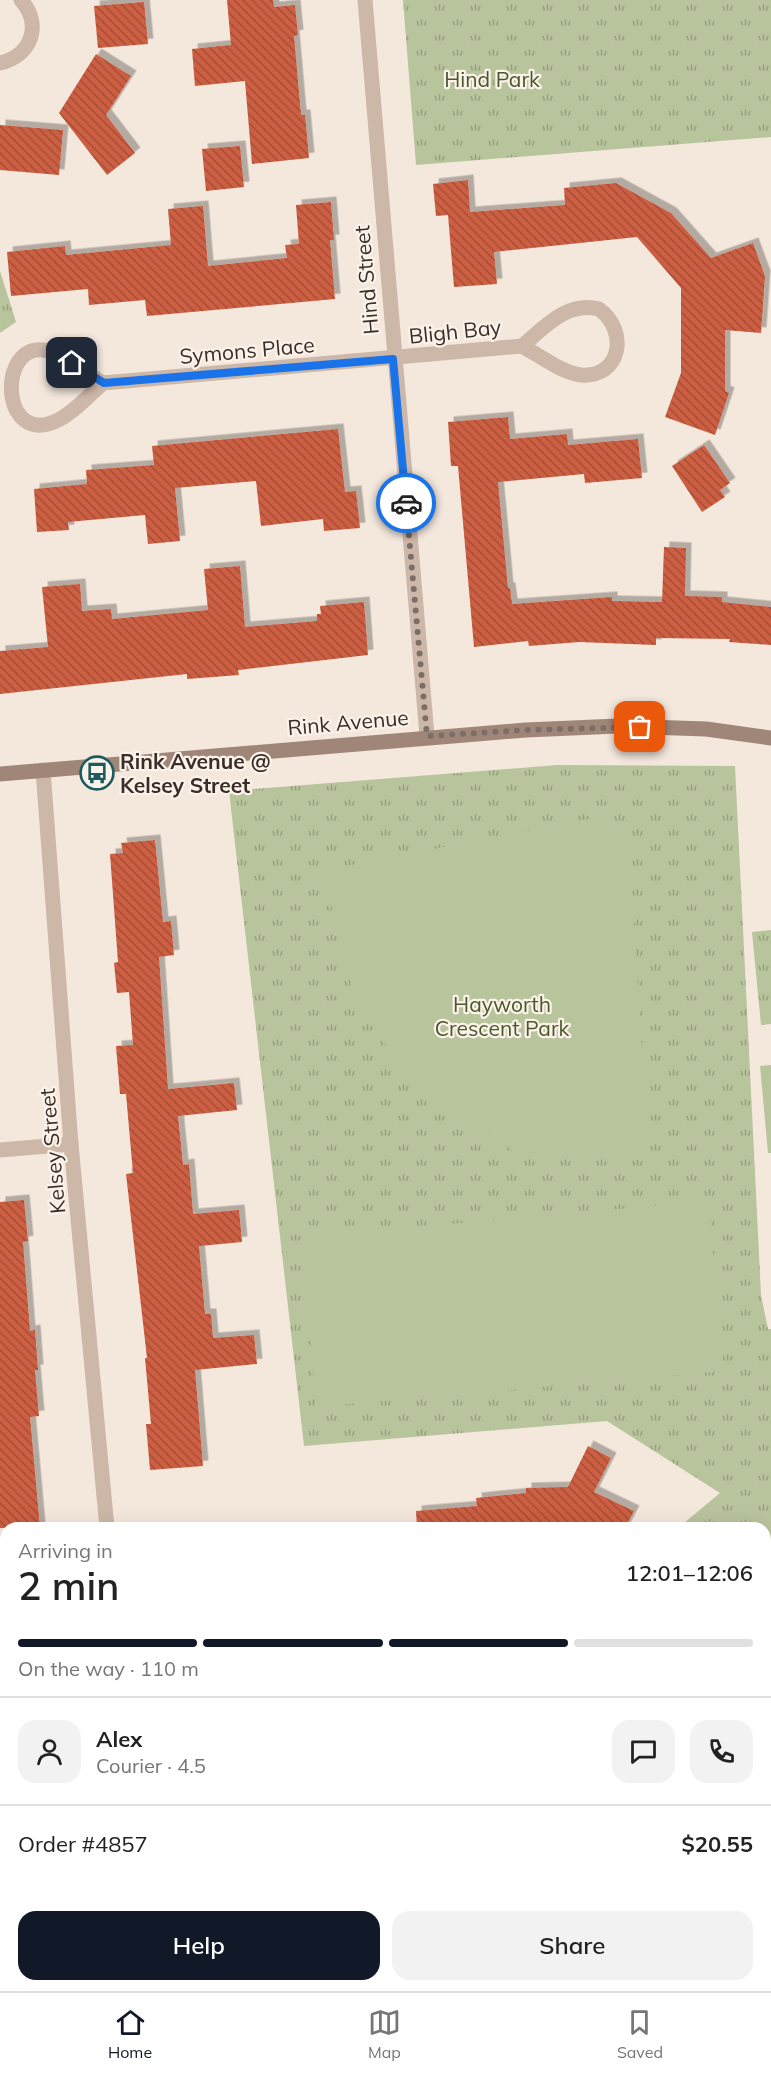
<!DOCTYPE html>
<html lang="en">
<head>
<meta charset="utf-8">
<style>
  :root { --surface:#fff; --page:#f2f2f2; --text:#222; --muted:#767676; --line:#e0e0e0; --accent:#111827 }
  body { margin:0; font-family:Mulish,sans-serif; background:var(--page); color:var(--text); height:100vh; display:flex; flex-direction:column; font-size:22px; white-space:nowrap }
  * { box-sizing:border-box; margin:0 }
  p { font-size:20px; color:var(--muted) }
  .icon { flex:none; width:33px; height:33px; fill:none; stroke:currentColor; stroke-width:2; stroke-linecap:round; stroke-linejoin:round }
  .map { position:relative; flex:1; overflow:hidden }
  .side { position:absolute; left:0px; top:1522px; width:771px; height:470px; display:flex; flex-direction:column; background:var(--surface); border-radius:18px 18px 0 0; box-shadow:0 6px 24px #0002 }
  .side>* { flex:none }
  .pin { position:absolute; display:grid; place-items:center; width:51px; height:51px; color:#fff; margin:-26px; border-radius:12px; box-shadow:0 3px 9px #0006 }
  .courier { position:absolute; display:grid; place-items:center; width:60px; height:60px; margin:-30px; border:4px solid #1a73e8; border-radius:50%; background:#fff; color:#222; box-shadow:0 2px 8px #0007 }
  .head em { font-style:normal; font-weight:600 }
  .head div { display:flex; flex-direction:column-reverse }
  .head { display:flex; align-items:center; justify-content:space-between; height:102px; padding:0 18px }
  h1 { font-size:39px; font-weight:600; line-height:45px }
  .bar { display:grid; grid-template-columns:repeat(4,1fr); gap:9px 6px; align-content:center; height:72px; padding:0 18px }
  .bar i { height:8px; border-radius:4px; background:var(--line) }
  .bar .current { background:var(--accent) }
  .bar p { grid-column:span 4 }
  .line { display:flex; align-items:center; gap:15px; padding:0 18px; border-top:2px solid var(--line) }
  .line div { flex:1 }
  .round { display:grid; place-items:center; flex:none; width:63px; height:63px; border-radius:18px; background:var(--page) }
  .button { display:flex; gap:12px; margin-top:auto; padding:12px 18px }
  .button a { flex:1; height:69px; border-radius:18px; background:var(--accent); color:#fff; font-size:24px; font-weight:600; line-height:69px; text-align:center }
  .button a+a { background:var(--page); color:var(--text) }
  .menu { display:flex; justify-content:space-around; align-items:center; height:84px; border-top:2px solid var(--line); background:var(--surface); font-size:16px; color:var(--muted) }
  .menu a { display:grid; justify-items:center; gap:3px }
  .menu .current { color:var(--accent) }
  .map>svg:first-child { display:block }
</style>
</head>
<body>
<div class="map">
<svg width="771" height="1991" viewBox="0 0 771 1991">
  <defs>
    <pattern id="park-tufts" width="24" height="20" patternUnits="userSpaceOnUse" patternTransform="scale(1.5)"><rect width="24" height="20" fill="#b8c49c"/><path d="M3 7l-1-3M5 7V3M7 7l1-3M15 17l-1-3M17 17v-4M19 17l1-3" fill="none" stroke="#97a07f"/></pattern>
    <pattern id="building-back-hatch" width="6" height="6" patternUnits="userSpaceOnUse" patternTransform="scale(1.5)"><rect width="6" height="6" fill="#cc5e42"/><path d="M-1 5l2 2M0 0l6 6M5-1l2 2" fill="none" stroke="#a74e37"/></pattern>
    <filter id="shadow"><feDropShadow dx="5.5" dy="-5.5" stdDeviation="0" flood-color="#0004"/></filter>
  </defs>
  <rect width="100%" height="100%" fill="#f4e8dd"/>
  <g fill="url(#park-tufts)">
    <path d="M403 0H771V137L416 165Z"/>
    <path d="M0 271 16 322 0 333Z"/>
    <path d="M557 765 735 766 761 1295 768 1329H771V1991H672L674 1986H765V1528H678L720 1493 607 1421 304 1446 229 791Z"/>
    <path d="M771 930V1024L761 1025 752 932Z"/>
  </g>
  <g fill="#b8c49c">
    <path d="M599 817 629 847 649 1160 523 1158 418 1086 362 1014 339 950 325 870Z"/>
    <path d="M771 1065V1153H768L760 1066Z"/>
    <path d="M708 1201 724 1371 316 1407 301 1237Z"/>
  </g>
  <g fill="url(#building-back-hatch)" filter="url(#shadow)">
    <path d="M227 0H273L274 7 295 5 298 35 294 36 301 115H305L309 158 252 164 245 81 195 86 192 49 231 45Z"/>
    <path d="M144 2 148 44 98 48 94 6Z"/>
    <path d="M96 54 131 76 106 115 135 153 107 175 59 113Z"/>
    <path d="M0 125 63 130 59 175 0 170Z"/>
    <path d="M240 146 244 187 206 191 202 149Z"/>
    <path d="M468 180 470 212 565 205 564 188 616 183 671 213 711 258 753 243 765 276 761 333 725 330V391L729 393 715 435 665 417 681 373V288L637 237 494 252 497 284 454 287 448 215 436 216 433 184Z"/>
    <path d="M331 202 334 240H330L335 299 147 316 145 300 89 305 88 289 11 296 7 252 65 246 66 255 171 245 168 209 203 206 208 266 287 258 285 245 299 244 296 205Z"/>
    <path d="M508 417 510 439 567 434 568 445 638 439 642 478 585 483 584 474 498 482 508 588H510L512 604 612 597V601L662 602 664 547 686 548 685 596 722 597V602L771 607V645L729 642 730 639 656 638V645L579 642 529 646 528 641 474 647 458 466H451L448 422Z"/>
    <path d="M338 429 345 492 356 491 360 528 324 531 323 519 261 526 256 481 175 488 180 541 148 544 145 515 68 522 69 530 37 532 34 489 87 484 86 470 154 465 152 446Z"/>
    <path d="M704 445 730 483 720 490 725 497 702 512 672 466Z"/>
    <path d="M240 566 245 627 317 621V614H321L320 606 364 602 368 655 238 670 239 675 187 679V674L0 694V651L48 647 42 587 80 584 82 611 111 609 112 619 208 610 204 569Z"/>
    <path d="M155 840 163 922 171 921 174 955 159 957 168 1089 234 1083 237 1110 178 1116 183 1165 189 1164 193 1214 239 1210 242 1242 199 1246 205 1314H211L213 1338 254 1335 257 1364 195 1370 203 1466 150 1470 146 1424H151L145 1358H147L126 1174 133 1173 126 1094H120L116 1046 133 1045 129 992 117 993 114 963 118 962 110 854 123 853 121 843Z"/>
    <path d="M24 1200 28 1241 23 1242 30 1331 35 1330 38 1370H35L39 1416 30 1417 40 1528H0V1202Z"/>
    <path d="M588 1446 611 1458 594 1492 634 1511 625 1528H417L416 1511 477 1506 476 1498 526 1493V1488L568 1487Z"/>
  </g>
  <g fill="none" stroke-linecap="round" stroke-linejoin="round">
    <g stroke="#cdb7a8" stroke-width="15">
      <path d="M365 0 427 736"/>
      <path d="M0 63C31 56 43 25 21 0"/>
      <path d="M103 383C86 373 64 352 43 350 0 345 0 436 48 424 68 419 88 396 103 383L522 346C545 327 567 301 599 309 629 331 621 378 581 375 562 373 539 355 522 346"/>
      <path d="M43 770 71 1144 107 1528"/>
      <path d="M0 1150 71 1144"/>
      <path d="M0 1661 6 1660"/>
      <path d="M249 1991 305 1986"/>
    </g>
    <path stroke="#a08679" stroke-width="15" d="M0 774 526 730 618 726 706 729 771 738"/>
  </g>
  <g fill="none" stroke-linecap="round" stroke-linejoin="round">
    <path stroke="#7a6e67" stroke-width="6" stroke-dasharray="0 10.8" d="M406 503 427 736 526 730 640 727"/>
    <path stroke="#1a73e8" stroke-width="8" d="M72 363 104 383 393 359 406 503"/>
  </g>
  <defs>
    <symbol id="bus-ring" viewBox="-11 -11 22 22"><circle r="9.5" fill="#fbf2e9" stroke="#1b5b5d" stroke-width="1.5"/><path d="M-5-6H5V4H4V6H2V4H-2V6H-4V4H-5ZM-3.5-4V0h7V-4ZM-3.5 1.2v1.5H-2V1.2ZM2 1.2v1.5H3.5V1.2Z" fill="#1b5b5d"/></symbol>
  </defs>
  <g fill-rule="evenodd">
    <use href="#bus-ring" x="78" y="754" width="38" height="38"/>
  </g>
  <g text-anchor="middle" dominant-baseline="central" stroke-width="4.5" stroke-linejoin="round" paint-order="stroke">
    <g font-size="21" fill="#4a582b" stroke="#fbf2e9">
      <text x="492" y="79">Hind Park</text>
      <text x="502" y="1004">Hayworth<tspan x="502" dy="24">Crescent Park</tspan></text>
    </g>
    <g font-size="21" fill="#392d28" stroke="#fbf2e9">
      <text transform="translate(366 280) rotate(-95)">Hind Street</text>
      <text transform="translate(455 331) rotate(-6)">Bligh Bay</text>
      <text transform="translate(247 350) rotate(-5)">Symons Place</text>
      <text transform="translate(348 722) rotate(-5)">Rink Avenue</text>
      <text transform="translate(52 1151) rotate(-95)">Kelsey Street</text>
    </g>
    <g font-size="21" font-weight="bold" fill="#392d28" stroke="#fbf2e9" text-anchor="start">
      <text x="120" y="761">Rink Avenue @<tspan x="120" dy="24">Kelsey Street</tspan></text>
    </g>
  </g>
</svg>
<div class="pin" style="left:640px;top:727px;background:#ea580c"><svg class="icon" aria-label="bag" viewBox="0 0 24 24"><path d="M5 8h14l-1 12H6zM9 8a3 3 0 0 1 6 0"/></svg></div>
<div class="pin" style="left:72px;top:363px;background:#1f2937"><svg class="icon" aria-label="home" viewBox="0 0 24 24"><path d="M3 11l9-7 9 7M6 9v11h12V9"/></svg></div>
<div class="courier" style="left:406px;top:503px"><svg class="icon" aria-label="car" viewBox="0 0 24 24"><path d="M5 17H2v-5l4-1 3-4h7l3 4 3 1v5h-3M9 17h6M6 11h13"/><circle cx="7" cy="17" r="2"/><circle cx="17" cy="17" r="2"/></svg></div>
<section class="side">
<div class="head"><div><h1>2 min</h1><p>Arriving in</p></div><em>12:01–12:06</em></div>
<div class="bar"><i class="current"></i><i class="current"></i><i class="current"></i><i></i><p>On the way · 110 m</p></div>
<div class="line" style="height:108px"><a class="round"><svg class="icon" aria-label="person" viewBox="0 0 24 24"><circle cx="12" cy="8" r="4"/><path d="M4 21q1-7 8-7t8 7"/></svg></a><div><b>Alex</b><p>Courier · 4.5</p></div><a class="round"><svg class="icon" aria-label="chat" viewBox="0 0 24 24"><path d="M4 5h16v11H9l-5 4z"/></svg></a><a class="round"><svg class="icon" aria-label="phone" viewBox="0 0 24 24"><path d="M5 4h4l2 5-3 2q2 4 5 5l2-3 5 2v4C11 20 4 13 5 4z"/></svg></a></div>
<div class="line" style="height:78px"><div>Order #4857</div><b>$20.55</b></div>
<div class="button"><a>Help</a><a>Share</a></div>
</section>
</div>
<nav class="menu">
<a class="current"><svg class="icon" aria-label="home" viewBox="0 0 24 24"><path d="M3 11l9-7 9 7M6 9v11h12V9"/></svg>Home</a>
<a><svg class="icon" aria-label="map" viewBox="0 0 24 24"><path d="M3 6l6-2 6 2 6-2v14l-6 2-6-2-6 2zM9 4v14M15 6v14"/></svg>Map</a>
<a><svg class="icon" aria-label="saved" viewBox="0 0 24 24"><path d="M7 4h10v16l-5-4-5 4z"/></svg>Saved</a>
</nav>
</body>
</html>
